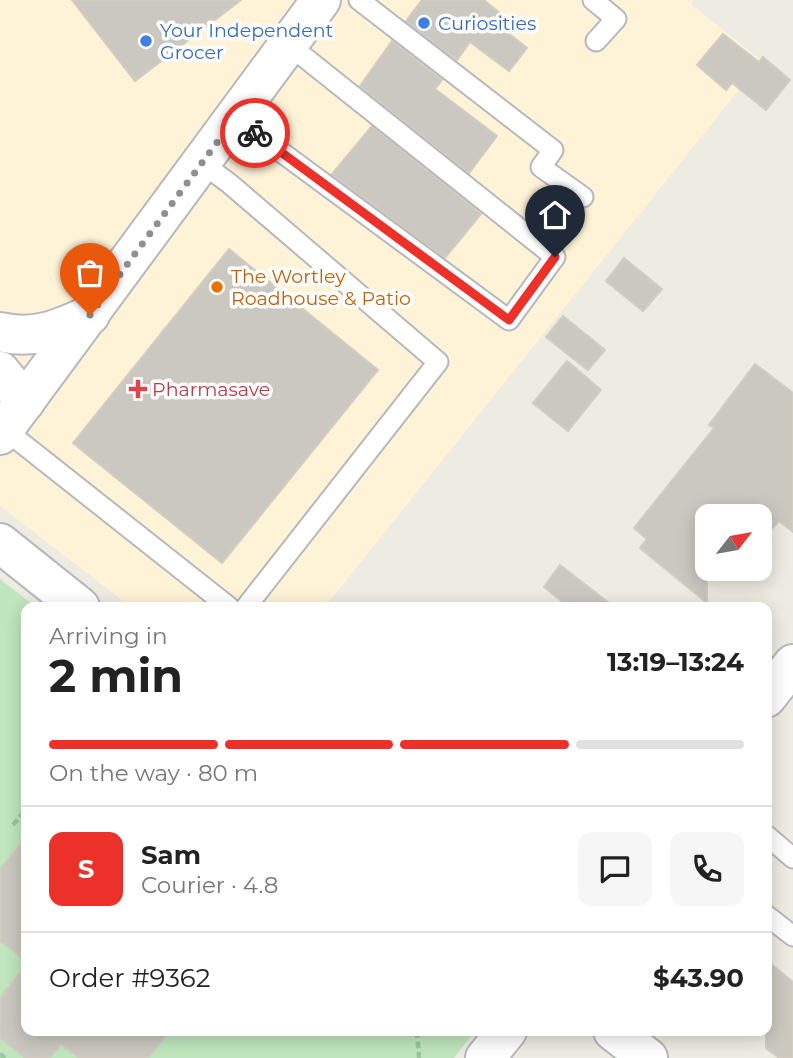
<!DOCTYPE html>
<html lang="en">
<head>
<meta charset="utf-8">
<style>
  :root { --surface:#fff; --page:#f6f6f6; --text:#222; --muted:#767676; --line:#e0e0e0; --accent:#ec302a }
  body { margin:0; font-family:Montserrat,sans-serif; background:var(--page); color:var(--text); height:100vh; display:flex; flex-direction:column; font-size:26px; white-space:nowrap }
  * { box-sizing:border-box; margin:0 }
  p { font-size:23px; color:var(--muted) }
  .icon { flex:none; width:38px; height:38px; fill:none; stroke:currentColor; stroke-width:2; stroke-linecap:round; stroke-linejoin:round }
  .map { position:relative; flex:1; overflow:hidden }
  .side { position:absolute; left:21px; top:602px; width:751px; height:434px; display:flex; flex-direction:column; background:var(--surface); border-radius:14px; box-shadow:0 4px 18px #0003 }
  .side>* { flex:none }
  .needle { width:46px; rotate:59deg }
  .buttons { position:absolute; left:695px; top:504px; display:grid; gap:14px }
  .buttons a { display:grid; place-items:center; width:77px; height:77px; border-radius:14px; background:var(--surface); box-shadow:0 4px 18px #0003; font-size:35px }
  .pin { position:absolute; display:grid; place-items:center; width:60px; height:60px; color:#fff; margin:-72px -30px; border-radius:50% 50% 50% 0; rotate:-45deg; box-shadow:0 0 7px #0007 }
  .pin .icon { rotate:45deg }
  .courier { position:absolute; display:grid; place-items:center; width:70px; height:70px; margin:-35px; border:5px solid #ec302a; border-radius:50%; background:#fff; color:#222; box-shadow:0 2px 9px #0007 }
  .overview em { font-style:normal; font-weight:700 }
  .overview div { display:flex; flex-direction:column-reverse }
  .overview { display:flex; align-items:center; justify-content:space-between; height:119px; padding:0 28px }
  h1 { font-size:46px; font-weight:700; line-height:52px }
  .bar { display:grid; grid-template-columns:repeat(4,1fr); gap:10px 7px; align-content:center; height:84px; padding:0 28px }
  .bar i { height:9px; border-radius:5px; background:var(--line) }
  .bar .current { background:var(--accent) }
  .bar p { grid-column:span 4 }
  .line { display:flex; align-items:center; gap:18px; padding:0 28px; border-top:2px solid var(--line) }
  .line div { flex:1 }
  .round { display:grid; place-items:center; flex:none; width:74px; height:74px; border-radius:14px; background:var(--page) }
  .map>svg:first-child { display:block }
</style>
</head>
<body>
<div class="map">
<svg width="793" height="1058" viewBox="0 0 793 1058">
  <rect width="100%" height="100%" fill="#eeebe2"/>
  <path fill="#fef3d7" d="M0 0H693L691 4 762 61 325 607H131L0 506Z"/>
  <path fill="#c0e6be" d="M0 579 36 607H26V1031H475L454 1058H0Z"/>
  <g fill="#cbc7c1" stroke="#d3ccc0" stroke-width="2">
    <path d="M72 0H241L135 81Z"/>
    <path d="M422 0H484L513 24 508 33 527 48 509 71 470 42 457 60 406 21Z"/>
    <path d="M723 34 759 62 763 57 790 80 766 110 732 83 726 90 697 65Z"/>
    <path d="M392 41 442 80 435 89 497 136 469 173 360 86Z"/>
    <path d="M372 126 481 214 445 258 332 174Z"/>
    <path d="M229 249 378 370 222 563 73 443Z"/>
    <path d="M624 258 662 289 643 311 606 281Z"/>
    <path d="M563 316 605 350 588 370 546 337Z"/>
    <path d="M567 361 601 390 568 431 533 403Z"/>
    <path d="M755 364 793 393V532L779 521 760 542V516H707V603L640 548 647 539 634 528 714 428 709 425Z"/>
    <path d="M560 565 614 607H569L544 587Z"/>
    <path d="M26 837V961L0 941V869Z"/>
    <path d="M766 960 793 982V1058H779L766 1048Z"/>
    <path d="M26 965V1031H170L148 1058H79L61 1044 50 1058H25L0 1038V998Z"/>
  </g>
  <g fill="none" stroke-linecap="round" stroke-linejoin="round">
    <defs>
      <g id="service">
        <path d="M359 0 553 150 541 167 583 197"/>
        <path d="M593 0 616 19 596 41"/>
        <path d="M235 118 509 320 555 257 289 45"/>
        <path d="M202 163 230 184 438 362 246 607"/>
        <path d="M4 429 229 607"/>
        <path d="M766 835 793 858"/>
        <path d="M766 915 793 936"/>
      </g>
      <g id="minor">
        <path d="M0 543 80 607"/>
        <path d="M766 698 793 664"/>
        <path d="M613 1031 648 1058"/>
        <path d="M485 1058 507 1031"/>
      </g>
      <g id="tertiary">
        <path d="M0 332C35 340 59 329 90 315"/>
        <path d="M0 371 25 402"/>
        <path d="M0 435 321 0"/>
      </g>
    </defs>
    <use href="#service" stroke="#b5b9bd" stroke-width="23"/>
    <use href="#minor" stroke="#b5b9bd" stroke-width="42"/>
    <use href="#tertiary" stroke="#b5b9bd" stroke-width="42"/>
    <g stroke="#97c7a3" stroke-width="4.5" stroke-dasharray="7 3.5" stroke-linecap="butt">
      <path d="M13 825 26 809"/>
      <path d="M417 1031 419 1058"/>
      <path d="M0 1054 5 1058"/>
    </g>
    <use href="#service" stroke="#fff" stroke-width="19"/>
    <use href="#minor" stroke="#fff" stroke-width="38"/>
    <use href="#tertiary" stroke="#fff" stroke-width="38"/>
  </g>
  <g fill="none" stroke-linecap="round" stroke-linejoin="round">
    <path stroke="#8e908f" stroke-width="7" stroke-dasharray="0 12.6" d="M90 315 235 118 255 133"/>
    <path stroke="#ec302a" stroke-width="9" d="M255 133 509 320 555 257"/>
  </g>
  <g fill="#3f7fe0" stroke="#fff" stroke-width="2.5">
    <circle cx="424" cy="23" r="7"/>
    <circle cx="146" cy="41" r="7"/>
  </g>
  <circle fill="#e8710a" stroke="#fff" stroke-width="2.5" cx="217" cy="287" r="7"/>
  <path fill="#e0444e" stroke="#fff" stroke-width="2.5" d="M134.5 378.5h7v7h7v7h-7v7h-7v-7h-7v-7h7z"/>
  <g text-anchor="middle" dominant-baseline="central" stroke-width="7" stroke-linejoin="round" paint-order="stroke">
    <g font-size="19" fill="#366cbe" stroke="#fff" text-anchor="start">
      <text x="438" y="23">Curiosities</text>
      <text x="160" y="30">Your Independent<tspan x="160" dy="22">Grocer</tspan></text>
    </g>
    <g font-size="19" fill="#c56008" stroke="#fff" text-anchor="start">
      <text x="231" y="276">The Wortley<tspan x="231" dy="22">Roadhouse &amp; Patio</tspan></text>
    </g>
    <g font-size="19" fill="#be3a42" stroke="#fff" text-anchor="start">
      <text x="152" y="389">Pharmasave</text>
    </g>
  </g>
</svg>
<div class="buttons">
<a><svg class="needle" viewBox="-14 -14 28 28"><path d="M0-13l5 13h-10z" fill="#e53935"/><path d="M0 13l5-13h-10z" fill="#767676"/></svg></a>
</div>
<div class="pin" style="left:90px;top:315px;background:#ea580c"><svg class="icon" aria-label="bag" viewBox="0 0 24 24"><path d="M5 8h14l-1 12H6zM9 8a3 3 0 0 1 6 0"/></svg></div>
<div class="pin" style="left:555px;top:257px;background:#1f2937"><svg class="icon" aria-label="home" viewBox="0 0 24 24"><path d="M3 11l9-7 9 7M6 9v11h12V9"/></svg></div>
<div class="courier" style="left:255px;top:133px"><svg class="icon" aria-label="bike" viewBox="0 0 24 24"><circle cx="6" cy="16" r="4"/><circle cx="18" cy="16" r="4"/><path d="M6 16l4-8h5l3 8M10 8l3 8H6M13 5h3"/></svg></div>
<section class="side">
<div class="overview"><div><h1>2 min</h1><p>Arriving in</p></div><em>13:19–13:24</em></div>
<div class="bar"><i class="current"></i><i class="current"></i><i class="current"></i><i></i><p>On the way · 80 m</p></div>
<div class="line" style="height:126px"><b class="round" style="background:var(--accent);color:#fff">S</b><div><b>Sam</b><p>Courier · 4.8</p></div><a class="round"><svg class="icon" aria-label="chat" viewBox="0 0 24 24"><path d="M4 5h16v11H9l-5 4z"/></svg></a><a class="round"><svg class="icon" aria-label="phone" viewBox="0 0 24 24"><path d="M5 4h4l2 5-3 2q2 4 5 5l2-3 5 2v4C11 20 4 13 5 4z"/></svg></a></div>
<div class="line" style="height:91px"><div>Order #9362</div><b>$43.90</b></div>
</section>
</div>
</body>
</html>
